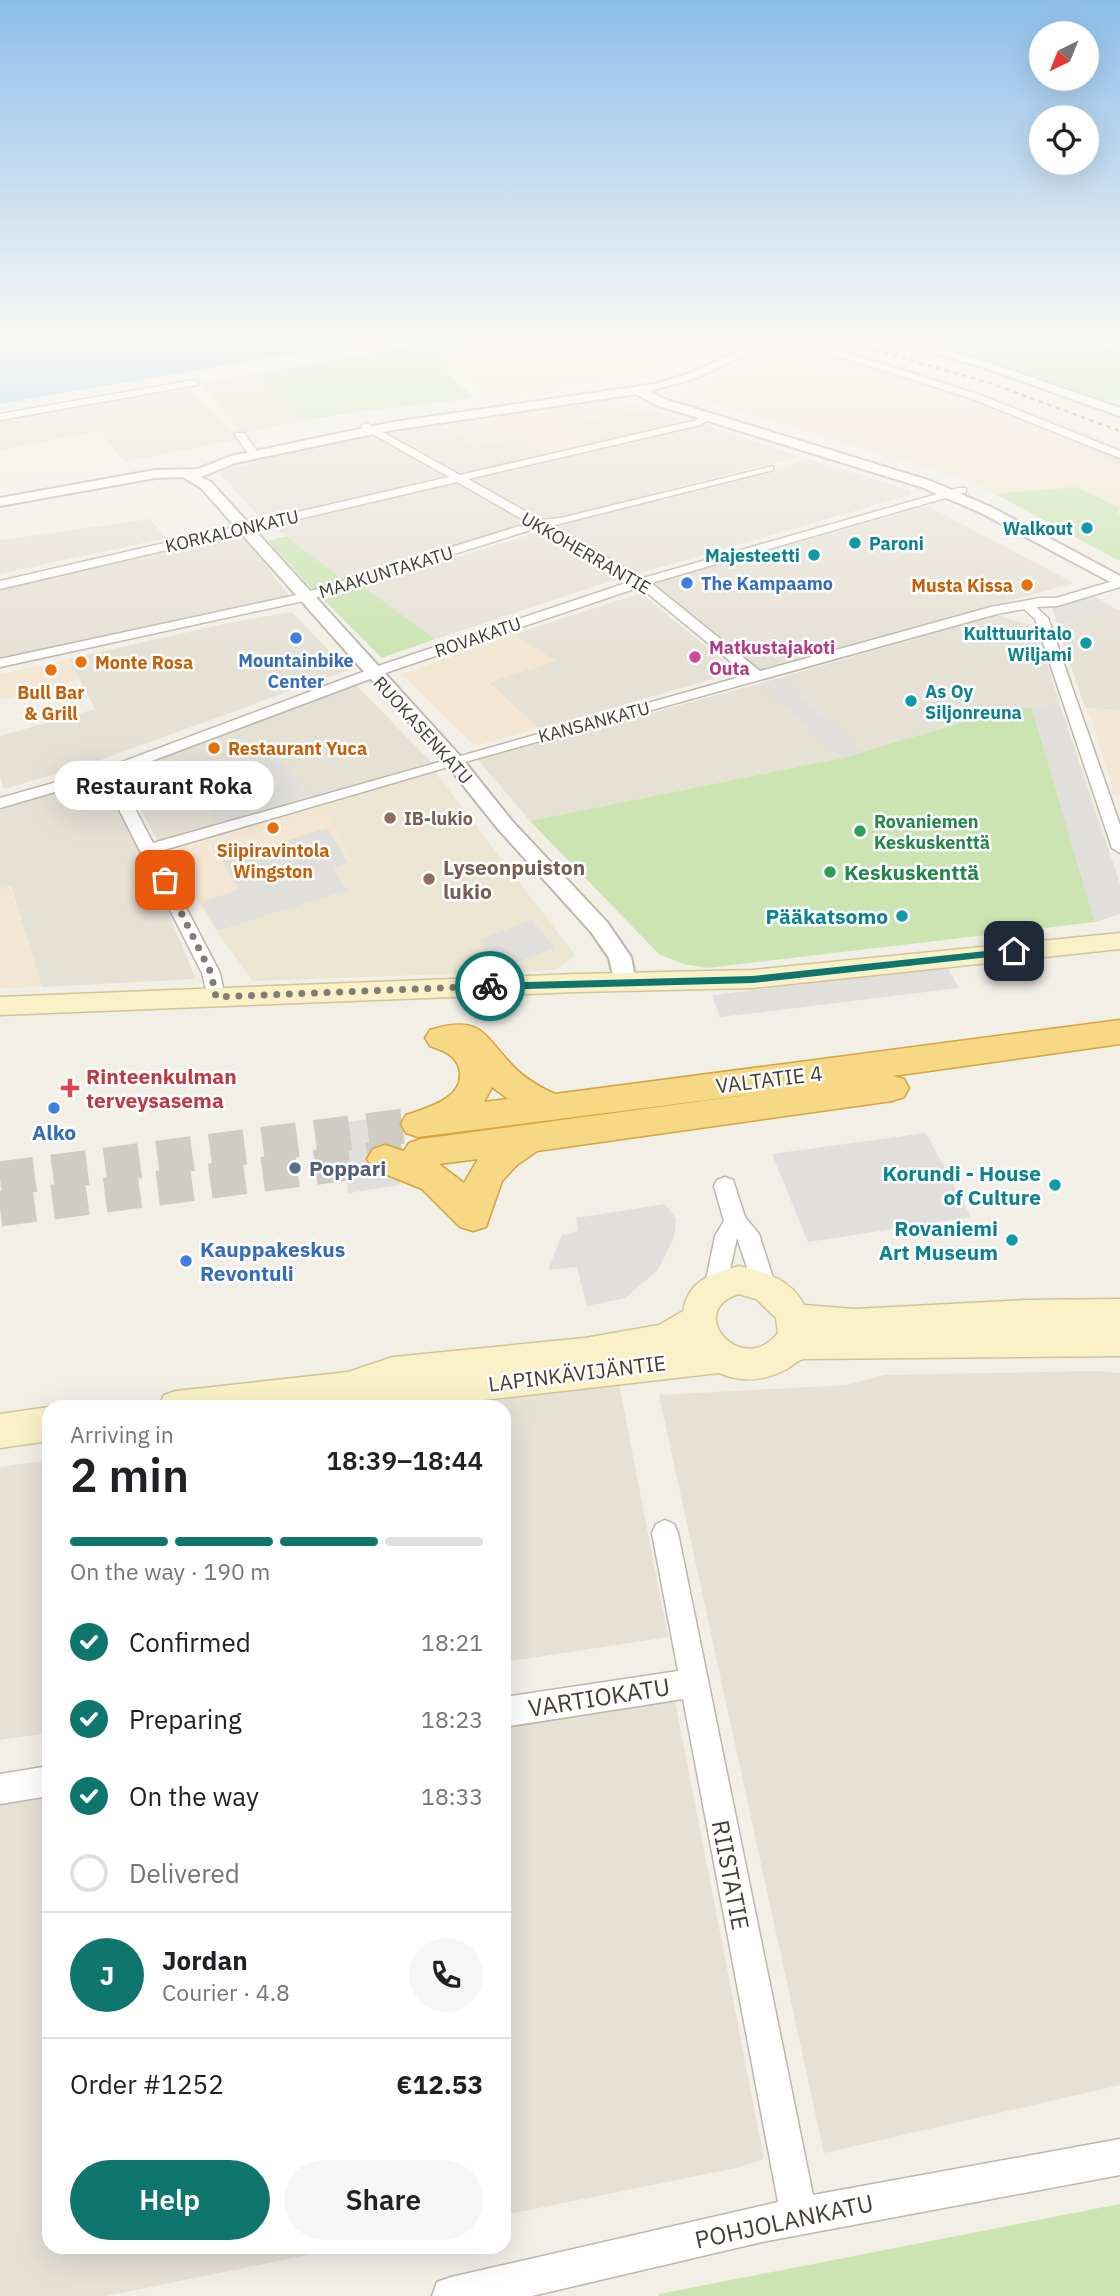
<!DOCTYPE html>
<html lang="en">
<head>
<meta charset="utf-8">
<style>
  :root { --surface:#fff; --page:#f6f6f6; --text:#202124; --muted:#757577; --line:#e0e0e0; --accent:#0f766e }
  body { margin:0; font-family:"IBM Plex Sans",sans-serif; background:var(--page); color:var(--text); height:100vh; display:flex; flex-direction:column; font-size:26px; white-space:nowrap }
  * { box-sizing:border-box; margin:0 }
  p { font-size:23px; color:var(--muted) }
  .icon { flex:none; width:38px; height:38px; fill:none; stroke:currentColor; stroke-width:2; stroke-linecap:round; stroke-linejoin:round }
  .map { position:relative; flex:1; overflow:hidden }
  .details { position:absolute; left:42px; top:1400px; width:469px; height:854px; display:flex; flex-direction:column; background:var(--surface); border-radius:21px; box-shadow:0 7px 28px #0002 }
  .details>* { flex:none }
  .needle { width:46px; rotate:223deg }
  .controls { position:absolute; left:1029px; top:21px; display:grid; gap:14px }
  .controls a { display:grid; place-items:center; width:70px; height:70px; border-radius:50%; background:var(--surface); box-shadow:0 7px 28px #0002; font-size:35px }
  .pin { position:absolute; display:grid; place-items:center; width:60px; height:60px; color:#fff; margin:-30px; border-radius:14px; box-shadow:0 4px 10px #0006 }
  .courier { position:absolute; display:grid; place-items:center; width:70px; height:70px; margin:-35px; border:5px solid #0f766e; border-radius:50%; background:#fff; color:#222; box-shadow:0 2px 9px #0007 }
  .bubble { position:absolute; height:49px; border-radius:24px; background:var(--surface); box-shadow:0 7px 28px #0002; font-size:23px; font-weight:600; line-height:49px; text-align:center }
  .headline em { font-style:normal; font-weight:600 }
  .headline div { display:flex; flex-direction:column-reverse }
  .headline { display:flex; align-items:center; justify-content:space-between; height:119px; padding:0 28px }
  h1 { font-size:46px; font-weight:600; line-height:52px }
  .bar { display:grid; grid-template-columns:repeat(4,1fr); gap:10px 7px; align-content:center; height:84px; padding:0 28px }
  .bar i { height:9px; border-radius:5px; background:var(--line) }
  .bar .active { background:var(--accent) }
  .bar p { grid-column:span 4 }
  .line { display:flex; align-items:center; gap:18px; padding:0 28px; border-top:2px solid var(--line) }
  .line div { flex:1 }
  .round { display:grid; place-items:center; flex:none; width:74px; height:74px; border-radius:37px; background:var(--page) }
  ol { padding:0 28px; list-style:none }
  li { display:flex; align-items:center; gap:21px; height:77px }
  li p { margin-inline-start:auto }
  li .icon { padding:7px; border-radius:50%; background:var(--accent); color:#fff; stroke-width:4 }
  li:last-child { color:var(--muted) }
  li i { width:38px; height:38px; border:4px solid var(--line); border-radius:50% }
  .action { display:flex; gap:14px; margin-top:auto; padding:14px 28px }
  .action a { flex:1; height:80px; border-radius:42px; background:var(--accent); color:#fff; font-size:28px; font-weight:600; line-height:80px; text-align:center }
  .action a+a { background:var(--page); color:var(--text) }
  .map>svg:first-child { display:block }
</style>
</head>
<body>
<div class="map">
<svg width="1120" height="2296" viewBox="0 0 1120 2296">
  <rect width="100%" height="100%" fill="#f2efe7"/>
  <g fill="#e6e1d5">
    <path d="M258 373 305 421 243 433 199 383Z"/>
    <path d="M186 384 239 439 124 462 100 431 0 450V417Z"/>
    <path d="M650 409 688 422 588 444 562 425Z"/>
    <path d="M441 423 475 447 520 438 544 454 454 475 382 433Z"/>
    <path d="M702 424 800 456 550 520H539L461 478Z"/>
    <path d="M370 432 451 477 261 519 218 472Z"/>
    <path d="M809 459 911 491 909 495 637 574 548 526 670 498Z"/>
    <path d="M451 481 527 523 343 579 271 524Z"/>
    <path d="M928 506 1074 583 759 670 651 584Z"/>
    <path d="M150 519 166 538 0 574V540Z"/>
    <path d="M238 530 290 597 0 659V587Z"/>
    <path d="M534 533 618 579 435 639 364 587Z"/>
    <path d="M641 593 737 672 539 729 488 682 516 636 514 634Z"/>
    <path d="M1114 608 1120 611V710L1085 708 1057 624Z"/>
    <path d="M292 612 348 670 89 764 4 789 0 777V736L95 709 69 659 233 622Z"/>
    <path d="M997 615 1036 627 1059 702 1032 708H1012L864 752 779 678Z"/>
    <path d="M354 683 431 762 160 845 121 774Z"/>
    <path d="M758 684 842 758 530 821 478 760Z"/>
    <path d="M104 779 144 856 196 979 42 987 11 886 0 889V809Z"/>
    <path d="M1097 1371 1120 1373V2085L824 2153 659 1395 847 1385 884 1375Z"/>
    <path d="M619 1384 668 1637 504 1662V1407H445Z"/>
    <path d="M49 1460V1733L0 1740V1467Z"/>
    <path d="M671 1680 764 2159 736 2168 504 2215V1707Z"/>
    <path d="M49 1781V2247H347L106 2296H0V1789Z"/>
  </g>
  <g fill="#f3e7d3">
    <path d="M451 340H725L733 342 651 378 584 384 488 399 442 355 458 351 443 341Z"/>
    <path d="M778 345 926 383 1052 433 1120 465V561L972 481 679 393Z"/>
    <path d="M592 400 623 401 650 409 563 425 588 444 544 454 520 438 475 447 441 423Z"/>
    <path d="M514 634 556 661 488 683 539 728 475 746 402 674Z"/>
    <path d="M69 659 80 680 0 700V674Z"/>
    <path d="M1085 708 1120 710V795L1114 794 1091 716Z"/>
    <path d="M323 805 353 862 347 890 217 932 166 853Z"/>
    <path d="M10 886 42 987 0 988V889Z"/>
  </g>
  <path fill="#ebe5d1" d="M435 772 575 955 557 970 253 981 217 932 346 890 333 868 353 861 323 805Z"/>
  <g fill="#cbe4b2">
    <path d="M944 340H1087L1120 353V398L1109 402 935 343Z"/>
    <path d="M441 341 457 351 439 355 452 368 444 370 475 398 348 413 305 421 258 373Z"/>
    <path d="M1076 487 1120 508 1117 512 1120 514V561L995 494Z"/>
    <path d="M286 536 343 579 313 590 268 541Z"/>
    <path d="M364 587 435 639 382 658 324 600Z"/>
    <path d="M1012 708H1032L1095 922 707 968 683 964 659 954 530 821 842 758Z"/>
    <path d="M1120 2204V2296H659V2294Z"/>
  </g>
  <g fill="#e1dfdb">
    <path d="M802 340 875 357 949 381 1090 434 1120 448V465L1052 433 926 383 778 345Z"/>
    <path d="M1094 596 1114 608 1057 624 1052 607Z"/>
    <path d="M778 678H779L864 752 842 758 758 684Z"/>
    <path d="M1059 702 1120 884V914L1095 922 1032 708Z"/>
    <path d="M270 748 308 795 285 802 286 805 224 824 222 820 216 822 193 781 212 775 210 770Z"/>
    <path d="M327 828 348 863 333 868 347 890 218 931 201 902 239 890 222 861Z"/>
    <path d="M532 920 555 948 500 969 478 940Z"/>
    <path d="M947 967 959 988 720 1017 712 995Z"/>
    <path d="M390 1116 400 1185 348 1193 339 1123Z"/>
    <path d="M926 1133 971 1217 808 1242 772 1154Z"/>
    <path d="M665 1204 676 1219 674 1238 657 1271 625 1298 587 1306 577 1267 548 1270 562 1235 578 1231 576 1218Z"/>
  </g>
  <path fill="#a6ccec" d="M0 340H373L0 404Z"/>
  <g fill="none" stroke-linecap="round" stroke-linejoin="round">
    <g stroke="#cfccc4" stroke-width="35" stroke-dasharray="35 18" stroke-linecap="butt">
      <path d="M0 1179 418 1124"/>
      <path d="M0 1209 416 1154"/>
    </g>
    <defs>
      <g id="minor">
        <path d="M1092 340H1104L1120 346V352Z"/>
        <path d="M822 345 977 394 1120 451V458L970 398 819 350V346Z"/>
        <path d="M194 380 199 383 197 385 0 420V414Z"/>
        <path d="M708 414 713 417 700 425 468 479 541 520 561 518 773 466V470L551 526 643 578 958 488H966V492L651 583 760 671 991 607 1040 598H1056L1120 579V587L1057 606 1036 607 1048 618 1120 825V853L1112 848 1035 619 1024 609 997 614 472 760 157 852 220 973 225 997 223 1002H209L202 973 103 778 0 808V798L103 769 384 664 632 581 537 528 308 600 0 667V659L301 594 529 523 457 482 0 589V581L449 477 362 428 361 426 366 423 460 475 693 421ZM640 587 747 675 153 843 117 774 394 670Z"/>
        <path d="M236 433H244L257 451 256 453H248L235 435Z"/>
        <path d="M725 1177 733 1180 745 1217 759 1234 775 1284 771 1291 763 1294 755 1291 737 1238 725 1292 717 1295 709 1292 705 1285 715 1236 724 1221 714 1186 717 1180Z"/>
        <path d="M665 1520 674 1524 678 1533 813 2195 1120 2139V2175L762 2242 532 2296H432L437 2282 451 2277 778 2202 683 1699 504 1727V1697L678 1671 652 1533 656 1524Z"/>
        <path d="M49 1766V1796L0 1804V1774Z"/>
      </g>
      <g id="tertiary">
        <path d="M763 340H778L696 378 650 391 664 399 931 481 991 507 1120 576V587L981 513 921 487 656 405 636 394 393 430 235 463 201 477 211 482 461 757 512 821 607 922 631 957 636 982 632 988 624 990 616 988 609 958 591 932 498 829 447 765 201 488 183 477 155 478 0 506V498L155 470 198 469 231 456 393 422 655 384 688 374Z"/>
        <path d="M890 340H908L990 363 1120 408V416L982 367Z"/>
      </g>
      <g id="secondary">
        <path d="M1120 933V949L753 988 576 992 0 1015V997L576 974 753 970Z"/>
        <path d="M739 1266C764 1271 792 1280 804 1305L854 1309 1027 1300 1120 1299V1356L805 1359C796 1360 793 1366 785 1370 763 1381 742 1383 719 1373L422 1407H370L350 1403 322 1407H158L164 1395 176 1391 348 1372 393 1357 585 1338 659 1325 683 1311C689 1279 712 1274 739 1266ZM739 1294 756 1299 776 1318 778 1333C742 1379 683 1311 739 1294Z"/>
        <path d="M49 1407V1441L0 1448V1414Z"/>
      </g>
      <path id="trunk" d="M1120 1020V1044L893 1076 904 1079 909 1088 904 1097 892 1101 537 1151 517 1165 502 1181 486 1227 473 1231 460 1227 422 1189 373 1169 367 1159 373 1149 385 1145 404 1151 409 1143 421 1139 785 1090 418 1137 406 1133 401 1124 406 1115C427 1108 467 1098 459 1068 455 1054 441 1050 430 1046L425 1038 430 1030C482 1014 483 1035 513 1066 525 1079 540 1087 555 1094ZM492 1087 508 1099 484 1102ZM478 1159 464 1183 439 1164Z"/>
    </defs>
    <use href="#minor" stroke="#bdb7aa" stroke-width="3"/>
    <use href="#tertiary" stroke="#bdb7aa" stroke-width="4"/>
    <use href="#secondary" stroke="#d0c498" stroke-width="3"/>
    <use href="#trunk" stroke="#d4a43f" stroke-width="3"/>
    <use href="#minor" fill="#fff" fill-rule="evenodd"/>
    <use href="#tertiary" fill="#fff" fill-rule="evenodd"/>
    <use href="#secondary" fill="#fbf1c8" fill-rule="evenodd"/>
    <use href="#trunk" fill="#f7d884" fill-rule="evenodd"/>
    <path stroke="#969696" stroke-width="2.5" stroke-dasharray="4.5 4.5" stroke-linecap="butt" d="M841 340 990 383 1120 431"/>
  </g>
  <linearGradient id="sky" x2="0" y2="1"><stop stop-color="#8dbeea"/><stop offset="0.51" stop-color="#f9f8f4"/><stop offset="1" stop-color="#f9f8f4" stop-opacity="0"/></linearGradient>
  <rect width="1120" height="661" fill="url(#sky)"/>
  <path fill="#0f766e" d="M1014 948 1017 949V954L753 983 490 990 485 986 490 983 753 976Z"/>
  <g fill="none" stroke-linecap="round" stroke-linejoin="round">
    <path stroke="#827d74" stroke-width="7" stroke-dasharray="0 12.6" d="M165 880 211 973 216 997 490 986"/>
  </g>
  <g fill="#0f9aa8" stroke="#fff" stroke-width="2.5">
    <circle cx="1087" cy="528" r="7"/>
    <circle cx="855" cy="543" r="7"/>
    <circle cx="814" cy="555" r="7"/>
    <circle cx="1086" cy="643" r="7"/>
    <circle cx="911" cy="701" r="7"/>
    <circle cx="902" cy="916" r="7"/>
    <circle cx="1055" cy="1185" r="7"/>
    <circle cx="1012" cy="1240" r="7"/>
  </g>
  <g fill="#3f7fe0" stroke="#fff" stroke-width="2.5">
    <circle cx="687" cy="583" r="7"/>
    <circle cx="296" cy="638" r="7"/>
    <circle cx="54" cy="1108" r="7"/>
    <circle cx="186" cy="1261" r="7"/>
  </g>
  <g fill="#e8710a" stroke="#fff" stroke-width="2.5">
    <circle cx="1027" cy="585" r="7"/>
    <circle cx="81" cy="662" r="7"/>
    <circle cx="51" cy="670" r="7"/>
    <circle cx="214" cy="748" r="7"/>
    <circle cx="273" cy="828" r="7"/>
  </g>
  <circle fill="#d1479c" stroke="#fff" stroke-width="2.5" cx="695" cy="657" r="7"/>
  <g fill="#8d6e63" stroke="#fff" stroke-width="2.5">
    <circle cx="390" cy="818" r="7"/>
    <circle cx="429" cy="879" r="7"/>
  </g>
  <g fill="#2e9e5b" stroke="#fff" stroke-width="2.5">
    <circle cx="860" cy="831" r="7"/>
    <circle cx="830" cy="872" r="7"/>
  </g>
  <path fill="#e0444e" stroke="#fff" stroke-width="2.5" d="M66.5 1077.5h7v7h7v7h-7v7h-7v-7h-7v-7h7z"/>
  <circle fill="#5c6f8a" stroke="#fff" stroke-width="2.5" cx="295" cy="1168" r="7"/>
  <g text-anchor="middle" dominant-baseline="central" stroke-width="5" stroke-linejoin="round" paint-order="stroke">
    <g font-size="18" font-weight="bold" fill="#0d838f" stroke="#fff" text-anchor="end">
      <text x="1073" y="528">Walkout</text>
      <text x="869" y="543" text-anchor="start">Paroni</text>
      <text x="800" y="555">Majesteetti</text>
      <text x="1072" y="633">Kulttuuritalo<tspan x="1072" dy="21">Wiljami</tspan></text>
      <text x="925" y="691" text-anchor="start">As Oy<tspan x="925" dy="21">Siljonreuna</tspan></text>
    </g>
    <g font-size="18" fill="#454036" stroke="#fff">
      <text transform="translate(232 531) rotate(-13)">KORKALONKATU</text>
      <text transform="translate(586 553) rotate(30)">UKKOHERRANTIE</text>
      <text transform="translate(386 572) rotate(-17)">MAAKUNTAKATU</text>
      <text transform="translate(478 637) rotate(-19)">ROVAKATU</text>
      <text transform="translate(594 722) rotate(-15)">KANSANKATU</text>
      <text transform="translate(423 730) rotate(48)">RUOKASENKATU</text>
    </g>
    <g font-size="18" font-weight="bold" fill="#366cbe" stroke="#fff" text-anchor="start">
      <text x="701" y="583">The Kampaamo</text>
      <text x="296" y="660" text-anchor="middle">Mountainbike<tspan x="296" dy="21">Center</tspan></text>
    </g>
    <g font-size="18" font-weight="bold" fill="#c56008" stroke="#fff" text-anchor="start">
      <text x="1013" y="585" text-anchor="end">Musta Kissa</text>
      <text x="95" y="662">Monte Rosa</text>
      <text x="51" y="692" text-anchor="middle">Bull Bar<tspan x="51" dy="21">&amp; Grill</tspan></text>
      <text x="228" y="748">Restaurant Yuca</text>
      <text x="273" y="850" text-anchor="middle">Siipiravintola<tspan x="273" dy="21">Wingston</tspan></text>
    </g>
    <g font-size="18" font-weight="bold" fill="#b23c85" stroke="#fff" text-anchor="start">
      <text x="709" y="647">Matkustajakoti<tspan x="709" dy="21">Outa</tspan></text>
    </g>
    <g font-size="18" font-weight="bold" fill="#785e54" stroke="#fff" text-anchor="start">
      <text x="404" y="818">IB-lukio</text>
    </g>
    <g font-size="18" font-weight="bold" fill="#27864d" stroke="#fff" text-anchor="start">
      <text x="874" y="821">Rovaniemen<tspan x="874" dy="21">Keskuskenttä</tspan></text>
    </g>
    <g font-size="21" font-weight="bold" fill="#785e54" stroke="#fff" text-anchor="start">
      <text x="443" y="867">Lyseonpuiston<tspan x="443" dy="24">lukio</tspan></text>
    </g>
    <g font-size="21" font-weight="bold" fill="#27864d" stroke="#fff" text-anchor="start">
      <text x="844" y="872">Keskuskenttä</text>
    </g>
    <g font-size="21" font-weight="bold" fill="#0d838f" stroke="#fff" text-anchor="end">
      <text x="888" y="916">Pääkatsomo</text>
      <text x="1041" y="1173">Korundi - House<tspan x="1041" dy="24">of Culture</tspan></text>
      <text x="998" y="1228">Rovaniemi<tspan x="998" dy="24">Art Museum</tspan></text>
    </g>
    <g font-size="21" font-weight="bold" fill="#be3a42" stroke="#fff" text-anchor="start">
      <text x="86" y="1076">Rinteenkulman<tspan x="86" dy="24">terveysasema</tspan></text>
    </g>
    <g font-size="21" fill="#454036" stroke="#fff">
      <text transform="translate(769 1079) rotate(-7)">VALTATIE 4</text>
      <text transform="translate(577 1373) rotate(-7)">LAPINKÄVIJÄNTIE</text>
    </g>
    <g font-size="21" font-weight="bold" fill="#366cbe" stroke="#fff">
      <text x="54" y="1132">Alko</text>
      <text x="200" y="1249" text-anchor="start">Kauppakeskus<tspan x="200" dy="24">Revontuli</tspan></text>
    </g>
    <g font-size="21" font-weight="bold" fill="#4e5e75" stroke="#fff" text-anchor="start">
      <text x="309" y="1168">Poppari</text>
    </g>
    <g font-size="24" fill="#454036" stroke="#fff">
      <text transform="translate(599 1697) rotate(-9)">VARTIOKATU</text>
      <text transform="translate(731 1875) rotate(79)">RIISTATIE</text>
      <text transform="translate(784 2221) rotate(-12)">POHJOLANKATU</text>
    </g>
  </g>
</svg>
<div class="controls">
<a><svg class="needle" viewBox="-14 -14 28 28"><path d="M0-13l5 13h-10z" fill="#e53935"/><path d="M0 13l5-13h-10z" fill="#757577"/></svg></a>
<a><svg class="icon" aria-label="locate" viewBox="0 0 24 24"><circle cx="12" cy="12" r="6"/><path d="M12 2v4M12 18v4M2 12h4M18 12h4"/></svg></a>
</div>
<div class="pin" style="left:165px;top:880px;background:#ea580c"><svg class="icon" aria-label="bag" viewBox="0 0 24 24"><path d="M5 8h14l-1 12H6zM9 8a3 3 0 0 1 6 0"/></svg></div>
<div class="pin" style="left:1014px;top:951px;background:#1f2937"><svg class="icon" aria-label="home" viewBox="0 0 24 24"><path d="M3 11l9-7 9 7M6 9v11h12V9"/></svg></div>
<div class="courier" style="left:490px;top:986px"><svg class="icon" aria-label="bike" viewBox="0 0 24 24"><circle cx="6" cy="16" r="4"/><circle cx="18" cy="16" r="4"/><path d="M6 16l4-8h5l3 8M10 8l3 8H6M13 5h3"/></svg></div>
<div class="bubble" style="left:54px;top:761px;width:220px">Restaurant Roka</div>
<section class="details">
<div class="headline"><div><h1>2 min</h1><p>Arriving in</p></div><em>18:39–18:44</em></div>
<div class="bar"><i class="active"></i><i class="active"></i><i class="active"></i><i></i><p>On the way · 190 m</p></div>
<ol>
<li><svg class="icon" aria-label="check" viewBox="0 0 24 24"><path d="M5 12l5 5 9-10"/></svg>Confirmed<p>18:21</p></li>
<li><svg class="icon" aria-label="check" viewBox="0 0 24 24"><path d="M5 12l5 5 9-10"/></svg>Preparing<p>18:23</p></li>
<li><svg class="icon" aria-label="check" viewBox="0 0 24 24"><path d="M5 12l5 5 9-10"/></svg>On the way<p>18:33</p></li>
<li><i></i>Delivered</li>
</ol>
<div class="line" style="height:126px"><b class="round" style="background:var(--accent);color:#fff">J</b><div><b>Jordan</b><p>Courier · 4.8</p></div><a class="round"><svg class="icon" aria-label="phone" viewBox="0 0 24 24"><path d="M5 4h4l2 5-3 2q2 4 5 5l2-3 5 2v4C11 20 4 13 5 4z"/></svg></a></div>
<div class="line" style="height:91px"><div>Order #1252</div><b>€12.53</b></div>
<div class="action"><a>Help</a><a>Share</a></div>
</section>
</div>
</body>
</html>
